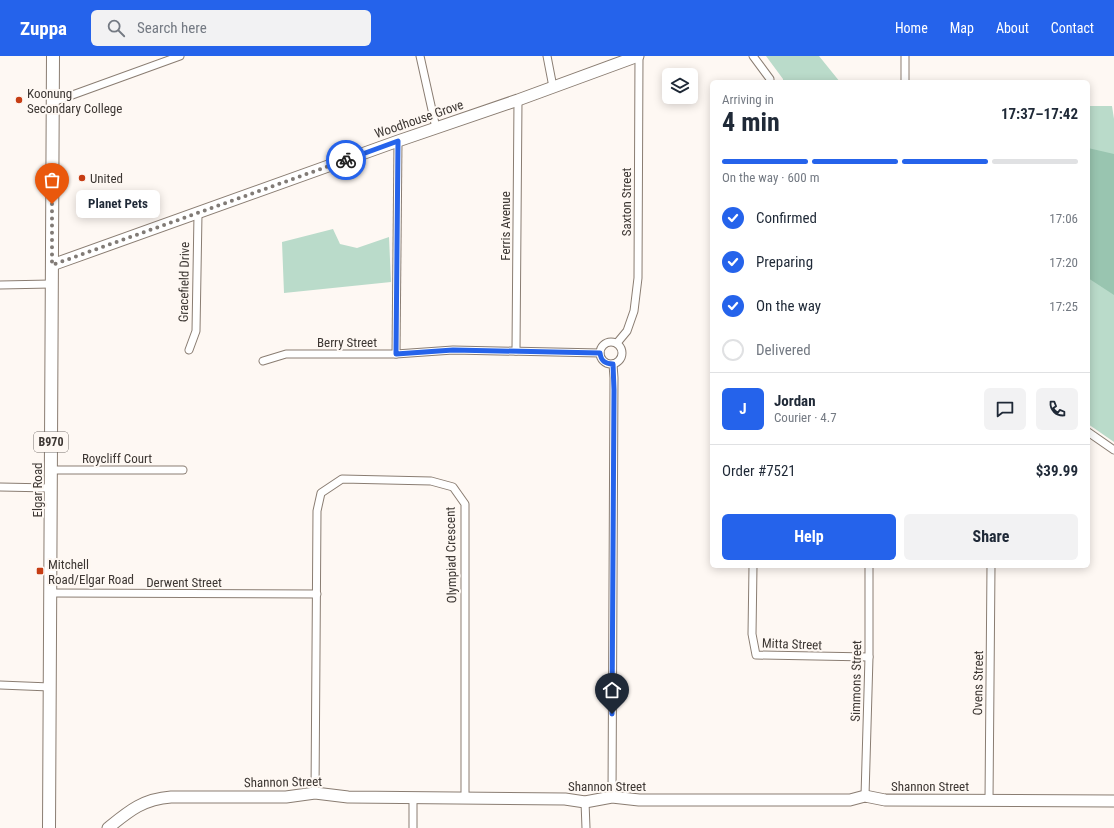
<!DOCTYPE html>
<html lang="en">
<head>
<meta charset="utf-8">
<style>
  :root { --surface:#fff; --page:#f2f2f3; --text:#1f2937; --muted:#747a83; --line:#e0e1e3; --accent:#2563eb }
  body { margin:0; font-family:"Roboto Condensed",sans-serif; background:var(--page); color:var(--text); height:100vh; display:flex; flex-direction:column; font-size:15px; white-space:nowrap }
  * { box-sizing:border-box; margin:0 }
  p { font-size:13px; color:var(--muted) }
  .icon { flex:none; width:22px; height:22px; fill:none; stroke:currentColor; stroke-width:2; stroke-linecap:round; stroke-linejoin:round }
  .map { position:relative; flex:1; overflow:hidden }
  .side { position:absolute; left:710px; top:24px; width:380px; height:488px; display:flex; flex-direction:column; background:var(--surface); border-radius:6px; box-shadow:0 2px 10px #0003 }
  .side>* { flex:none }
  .tools { position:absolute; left:662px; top:12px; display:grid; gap:8px }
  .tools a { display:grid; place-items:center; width:36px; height:36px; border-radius:6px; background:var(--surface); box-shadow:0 2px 10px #0003; font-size:20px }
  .pin { position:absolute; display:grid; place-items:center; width:34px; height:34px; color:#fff; margin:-41px -17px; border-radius:50% 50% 50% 0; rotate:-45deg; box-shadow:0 0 4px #0007 }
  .pin .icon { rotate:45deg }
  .courier { position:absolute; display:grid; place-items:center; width:40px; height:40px; margin:-20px; border:3px solid #2563eb; border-radius:50%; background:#fff; color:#222; box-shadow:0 1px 5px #0007 }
  .bubble { position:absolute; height:28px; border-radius:6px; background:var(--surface); box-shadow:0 2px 10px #0003; font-size:13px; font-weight:700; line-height:28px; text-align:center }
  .summary em { font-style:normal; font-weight:700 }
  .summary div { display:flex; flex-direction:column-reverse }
  .summary { display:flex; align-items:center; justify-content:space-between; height:68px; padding:0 12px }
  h1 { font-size:26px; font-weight:700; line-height:30px }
  .bar { display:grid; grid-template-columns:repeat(4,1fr); gap:6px 4px; align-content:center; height:48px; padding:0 12px }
  .bar i { height:5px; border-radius:3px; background:var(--line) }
  .bar .active { background:var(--accent) }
  .bar p { grid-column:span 4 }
  .line { display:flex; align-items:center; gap:10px; padding:0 12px; border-top:1px solid var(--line) }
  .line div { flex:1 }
  .round { display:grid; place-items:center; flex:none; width:42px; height:42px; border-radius:6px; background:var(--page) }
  ol { padding:0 12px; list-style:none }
  li { display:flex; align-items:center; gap:12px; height:44px }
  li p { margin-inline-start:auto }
  li .icon { padding:4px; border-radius:50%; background:var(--accent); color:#fff; stroke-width:4 }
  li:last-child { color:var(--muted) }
  li i { width:22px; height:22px; border:2px solid var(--line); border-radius:50% }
  .action { display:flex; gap:8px; margin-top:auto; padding:8px 12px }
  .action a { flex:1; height:46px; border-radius:6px; background:var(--accent); color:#fff; font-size:16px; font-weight:700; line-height:46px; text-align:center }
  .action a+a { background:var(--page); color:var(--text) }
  header { display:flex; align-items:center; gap:24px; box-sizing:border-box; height:56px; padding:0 20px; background:var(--accent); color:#fff }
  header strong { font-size:19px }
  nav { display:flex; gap:22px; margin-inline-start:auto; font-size:14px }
  .search { width:280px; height:36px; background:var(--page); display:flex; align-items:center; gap:10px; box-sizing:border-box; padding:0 14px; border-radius:6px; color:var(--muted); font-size:15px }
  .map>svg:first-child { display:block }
</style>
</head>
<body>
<header>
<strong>Zuppa</strong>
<div class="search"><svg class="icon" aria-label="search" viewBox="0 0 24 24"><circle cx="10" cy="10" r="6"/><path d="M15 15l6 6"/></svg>Search here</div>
<nav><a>Home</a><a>Map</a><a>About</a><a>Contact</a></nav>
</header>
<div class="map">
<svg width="1114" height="772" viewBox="0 0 1114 772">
  <rect width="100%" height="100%" fill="#fef8f3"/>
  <g fill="#badbca">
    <path d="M766 0H819L840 26H783V23Z"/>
    <path d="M1088 50H1112L1114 63V386L1088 368Z"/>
    <path d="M333 173 340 188 357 192 389 181 391 226 284 237 282 186Z"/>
  </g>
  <path fill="#99c5b0" d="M1088 92 1114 98V239L1088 222Z"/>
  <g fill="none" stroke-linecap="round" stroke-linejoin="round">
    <defs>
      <g id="street">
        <path d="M420 0 436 72"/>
        <path d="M547 0 553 31"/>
        <path d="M753 0 770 23V26"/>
        <path d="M905 0V26"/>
        <path d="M53 46 180 0"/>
        <path d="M0 229 51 228"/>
        <circle cx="611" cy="297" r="11"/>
        <path d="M617 287 627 275 634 255 638 222 639 0"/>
        <path d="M189 294 196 275 198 158"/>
        <path d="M516 295 518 44"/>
        <path d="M396 298 398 85"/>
        <path d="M263 305 286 298H396L453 294 600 297"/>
        <path d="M1088 376 1114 394"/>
        <path d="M51 414H183"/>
        <path d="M0 431 51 432"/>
        <path d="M753 510 752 578 756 599 869 601"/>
        <path d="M51 537 317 538"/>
        <path d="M0 629 50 631"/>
        <path d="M315 737 317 455 321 437 342 423 431 425 453 431 465 448V742"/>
        <path d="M865 740 869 601V510"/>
        <path d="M612 741 614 322 613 308"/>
        <path d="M989 744 991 510"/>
        <path d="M585 746 586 772"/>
        <path d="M413 772V742"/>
      </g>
      <g id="secondary">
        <path d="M52 209 398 85 518 44 638 0"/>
        <path d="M108 772C129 755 143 743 171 741H286L315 737 348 741 565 743 585 746 612 741 639 744H850L865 740 885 744 1114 745"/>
      </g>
      <path id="primary" d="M49 772 53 0"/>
    </defs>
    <use href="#street" stroke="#8a7d72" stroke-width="9"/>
    <use href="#secondary" stroke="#8a7d72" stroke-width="13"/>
    <use href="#primary" stroke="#8a7d72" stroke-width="14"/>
    <use href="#street" stroke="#fff" stroke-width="7"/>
    <use href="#secondary" stroke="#fff" stroke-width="11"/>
    <use href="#primary" stroke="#fff" stroke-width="12"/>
  </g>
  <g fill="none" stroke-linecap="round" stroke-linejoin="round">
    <path stroke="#817b76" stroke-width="4" stroke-dasharray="0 7.2" d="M52 148V209L346 104"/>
    <path stroke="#2563eb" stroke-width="5" d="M346 104 398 85 396 298 453 294 600 297C601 305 605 308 613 308L614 334 612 658"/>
  </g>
  <g fill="#c63d14" stroke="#fef8f3" stroke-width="1.5">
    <circle cx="19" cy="44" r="4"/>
    <circle cx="82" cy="122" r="4"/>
    <rect x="36" y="511" width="8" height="8" rx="2"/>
  </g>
  <g text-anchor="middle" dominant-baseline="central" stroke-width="4" stroke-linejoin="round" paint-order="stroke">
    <rect fill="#fef8f3" stroke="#77716d" stroke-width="1" x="34" y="376" width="34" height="20" rx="3"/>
    <g font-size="12" font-weight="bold" fill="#3d3733">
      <text x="51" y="386">B970</text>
    </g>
    <g font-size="13" fill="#3d3733" stroke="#fef8f3" text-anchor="start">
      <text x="27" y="37">Koonung<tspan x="27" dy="15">Secondary College</tspan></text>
      <text x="90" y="122">United</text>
      <text x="48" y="508">Mitchell<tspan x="48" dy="15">Road/Elgar Road</tspan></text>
    </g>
    <g font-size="13" fill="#3d3733" stroke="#fef8f3">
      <text transform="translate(419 63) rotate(-19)">Woodhouse Grove</text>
      <text transform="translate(626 146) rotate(-90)">Saxton Street</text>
      <text transform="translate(505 170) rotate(-90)">Ferris Avenue</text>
      <text transform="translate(184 226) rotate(-89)">Gracefield Drive</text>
      <text x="347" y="286">Berry Street</text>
      <text x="117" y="402">Roycliff Court</text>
      <text transform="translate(37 434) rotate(-90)">Elgar Road</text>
      <text transform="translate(451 499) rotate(-91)">Olympiad Crescent</text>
      <text x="184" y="526">Derwent Street</text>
      <text transform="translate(792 588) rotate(2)">Mitta Street</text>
      <text transform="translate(856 625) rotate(-89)">Simmons Street</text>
      <text transform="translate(978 627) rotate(-89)">Ovens Street</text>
      <text transform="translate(283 726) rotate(-1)">Shannon Street</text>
      <text x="607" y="730">Shannon Street</text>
      <text x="930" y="730">Shannon Street</text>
    </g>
  </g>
</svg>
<div class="tools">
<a><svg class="icon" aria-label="layers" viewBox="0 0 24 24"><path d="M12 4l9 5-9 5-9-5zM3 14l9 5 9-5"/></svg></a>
</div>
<div class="pin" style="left:52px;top:148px;background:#ea580c"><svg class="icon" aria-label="bag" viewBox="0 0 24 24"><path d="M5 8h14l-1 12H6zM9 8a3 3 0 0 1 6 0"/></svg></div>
<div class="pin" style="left:612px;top:658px;background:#1f2937"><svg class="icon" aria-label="home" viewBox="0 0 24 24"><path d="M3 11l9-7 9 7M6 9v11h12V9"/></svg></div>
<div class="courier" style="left:346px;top:104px"><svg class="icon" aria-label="bike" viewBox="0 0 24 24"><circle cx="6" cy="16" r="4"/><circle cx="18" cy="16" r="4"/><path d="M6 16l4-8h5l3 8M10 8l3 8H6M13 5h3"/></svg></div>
<div class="bubble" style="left:76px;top:134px;width:84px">Planet Pets</div>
<section class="side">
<div class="summary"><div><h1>4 min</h1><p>Arriving in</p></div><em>17:37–17:42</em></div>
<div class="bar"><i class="active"></i><i class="active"></i><i class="active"></i><i></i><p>On the way · 600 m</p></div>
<ol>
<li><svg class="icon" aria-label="check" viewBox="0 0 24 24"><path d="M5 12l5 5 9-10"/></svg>Confirmed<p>17:06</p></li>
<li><svg class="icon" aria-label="check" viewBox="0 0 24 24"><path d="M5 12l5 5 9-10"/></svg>Preparing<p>17:20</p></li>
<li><svg class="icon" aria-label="check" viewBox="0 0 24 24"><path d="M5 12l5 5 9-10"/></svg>On the way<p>17:25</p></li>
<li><i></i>Delivered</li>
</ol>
<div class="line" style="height:72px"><b class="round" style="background:var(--accent);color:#fff">J</b><div><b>Jordan</b><p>Courier · 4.7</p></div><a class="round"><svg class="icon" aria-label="chat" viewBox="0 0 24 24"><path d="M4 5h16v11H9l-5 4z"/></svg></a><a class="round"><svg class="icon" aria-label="phone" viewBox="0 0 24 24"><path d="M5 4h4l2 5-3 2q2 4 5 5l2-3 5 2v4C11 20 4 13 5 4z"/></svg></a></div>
<div class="line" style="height:52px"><div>Order #7521</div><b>$39.99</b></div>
<div class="action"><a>Help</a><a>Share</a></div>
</section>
</div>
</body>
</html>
